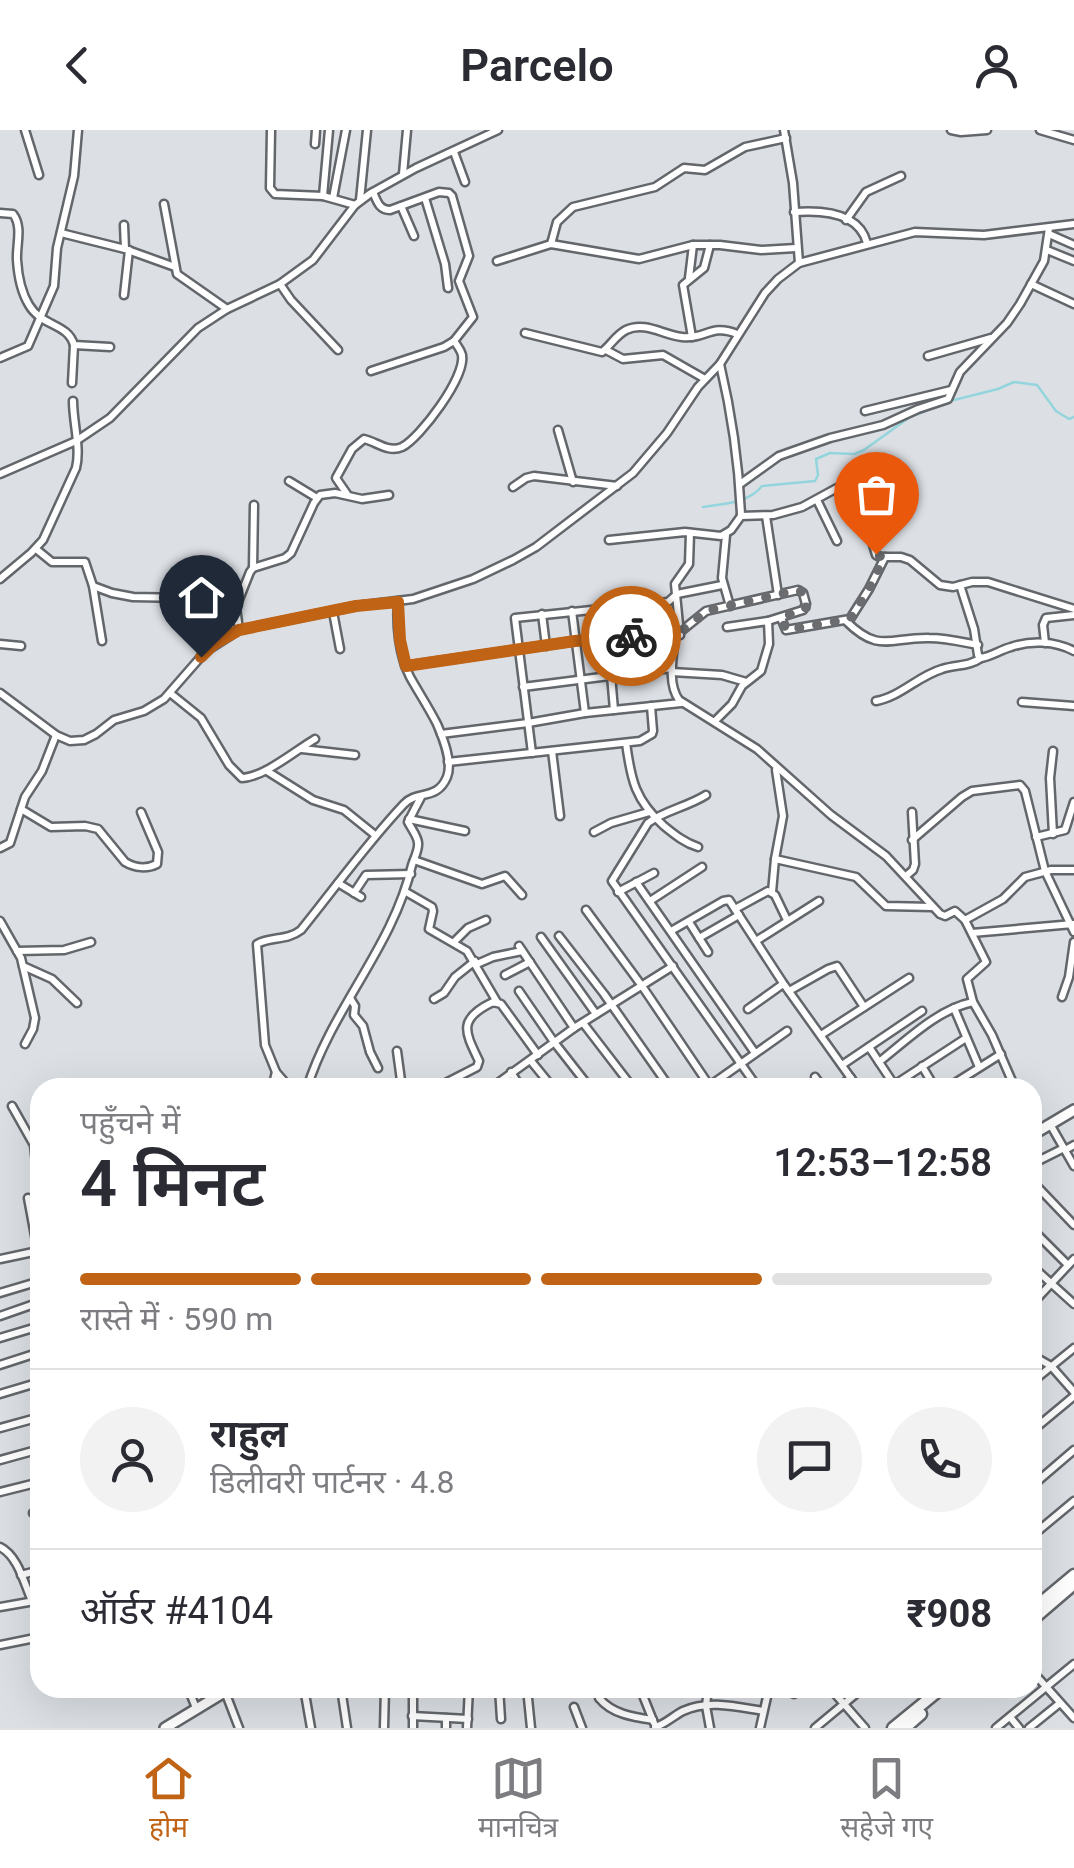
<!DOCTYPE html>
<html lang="hi">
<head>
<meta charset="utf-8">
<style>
  :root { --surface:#fff; --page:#f2f2f3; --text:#2b2b33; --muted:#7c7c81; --line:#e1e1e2; --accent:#c06315 }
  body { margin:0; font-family:Roboto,"Noto Sans Devanagari",sans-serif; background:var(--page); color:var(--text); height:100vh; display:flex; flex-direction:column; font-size:38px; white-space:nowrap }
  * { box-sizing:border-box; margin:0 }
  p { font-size:32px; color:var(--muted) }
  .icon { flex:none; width:55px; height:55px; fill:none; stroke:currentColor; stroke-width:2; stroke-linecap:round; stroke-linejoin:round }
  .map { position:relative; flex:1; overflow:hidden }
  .drawer { position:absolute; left:30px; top:948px; width:1012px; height:620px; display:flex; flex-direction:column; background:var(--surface); border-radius:30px; box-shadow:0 10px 40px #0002 }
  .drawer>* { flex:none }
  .pin { position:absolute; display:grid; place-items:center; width:85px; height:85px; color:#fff; margin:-102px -42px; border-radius:50% 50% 50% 0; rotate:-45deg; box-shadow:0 0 10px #0007 }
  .pin .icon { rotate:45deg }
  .courier { position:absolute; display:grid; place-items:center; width:100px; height:100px; margin:-50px; border:8px solid #c06315; border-radius:50%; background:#fff; color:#222; box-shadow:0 2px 12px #0007 }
  .head em { font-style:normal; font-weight:600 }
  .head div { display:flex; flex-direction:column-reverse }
  .head { display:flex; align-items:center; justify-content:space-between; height:170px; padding:0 50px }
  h1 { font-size:65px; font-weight:600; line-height:75px }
  .bar { display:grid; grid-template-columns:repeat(4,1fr); gap:15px 10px; align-content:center; height:120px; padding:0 50px }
  .bar i { height:12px; border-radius:8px; background:var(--line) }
  .bar .active { background:var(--accent) }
  .bar p { grid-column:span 4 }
  .line { display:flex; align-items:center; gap:25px; padding:0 50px; border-top:2px solid var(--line) }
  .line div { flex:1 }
  .round { display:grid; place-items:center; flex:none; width:105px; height:105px; border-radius:52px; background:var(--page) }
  header { display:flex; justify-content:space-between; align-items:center; height:130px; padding:0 50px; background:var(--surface); font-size:45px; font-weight:600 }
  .tabs { display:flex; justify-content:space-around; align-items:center; height:140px; border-top:2px solid var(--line); background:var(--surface); font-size:28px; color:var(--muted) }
  .tabs a { display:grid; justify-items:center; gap:5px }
  .tabs .active { color:var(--accent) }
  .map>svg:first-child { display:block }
</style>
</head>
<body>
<header><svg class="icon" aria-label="back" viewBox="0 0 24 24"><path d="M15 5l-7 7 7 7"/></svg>Parcelo<svg class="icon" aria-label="person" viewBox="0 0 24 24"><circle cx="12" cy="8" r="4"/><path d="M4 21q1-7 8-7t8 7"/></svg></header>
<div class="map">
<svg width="1074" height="1598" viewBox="0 0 1074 1598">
  <rect width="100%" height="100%" fill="#dce0e5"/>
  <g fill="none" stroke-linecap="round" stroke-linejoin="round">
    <g stroke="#94d5dd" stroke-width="2.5">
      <path d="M950 271 998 259 1014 252 1037 255 1056 281 1069 289 1074 287"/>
      <path d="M703 377C723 374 749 373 762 356L815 351 818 345 816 329 830 323 854 324 864 320 910 287 938 276"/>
    </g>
    <defs>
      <g id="street">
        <path d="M25 0 39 45"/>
        <path d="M271 0 270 58 275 64 323 66 355 75"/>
        <path d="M784 0 793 53 799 133"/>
        <path d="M951 0 961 2 987 0"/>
        <path d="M1040 0 1074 10"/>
        <path d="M315 14 316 0"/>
        <path d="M454 22 465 52"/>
        <path d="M403 44 407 0"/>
        <path d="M323 66 329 0"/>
        <path d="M333 68 346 0"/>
        <path d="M425 68 445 134 448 158"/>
        <path d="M360 70 367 0"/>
        <path d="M164 74 177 144 227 179"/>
        <path d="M401 76 414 106"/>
        <path d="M794 82C821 80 859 82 867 113"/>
        <path d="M0 83 13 84C23 97 16 115 17 130 18 146 21 162 29 175 42 197 68 193 74 215L110 217"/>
        <path d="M846 90 866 62 901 46"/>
        <path d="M124 95 125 119"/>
        <path d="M61 103 125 119 175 137"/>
        <path d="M1049 104 1074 115"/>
        <path d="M551 114 557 92 573 77 655 57 684 38 705 40 745 17 786 8"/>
        <path d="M1047 120 1074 131"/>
        <path d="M497 131 551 114 639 129 693 115H720L761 120 796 118"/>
        <path d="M689 148 693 115"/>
        <path d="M280 154 291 170 338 220"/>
        <path d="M1031 154 1074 174"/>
        <path d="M124 165 129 120"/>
        <path d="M525 203 602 222C610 216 616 205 626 200 645 191 663 205 682 207 705 210 711 193 737 204"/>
        <path d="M692 207 683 155 704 138 710 115"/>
        <path d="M606 220 623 229 663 225 705 249"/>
        <path d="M928 226 991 208"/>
        <path d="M0 228 28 216 54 156 57 118 74 46 78 0"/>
        <path d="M720 234C732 285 739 334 741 386"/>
        <path d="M371 241 444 217 454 211 473 187 459 151 469 126 452 66 449 63 439 62 390 80C379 80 377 71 373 62"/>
        <path d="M72 253 74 215"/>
        <path d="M865 281 951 260"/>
        <path d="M558 300 573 352"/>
        <path d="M0 344 76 311 110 288 198 198 227 179 280 154 313 130 355 75 371 63 416 38 498 0"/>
        <path d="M854 350 876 425 880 427H901L910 430 940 455 953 457 972 452H988L1074 479"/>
        <path d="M289 351 317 368"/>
        <path d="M740 354 779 326 830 308 883 295 918 279 948 269 960 242 1007 193 1020 174 1044 131 1049 98"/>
        <path d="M513 357 526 348 534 346 617 356"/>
        <path d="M347 364 336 348 352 319 364 309C377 312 388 323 402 317 420 308 466 247 462 225 461 221 457 215 454 211"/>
        <path d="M817 370 837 411"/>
        <path d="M766 386 778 465"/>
        <path d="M868 400 897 384"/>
        <path d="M726 405 722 448 730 476"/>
        <path d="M609 410 685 402 721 406 731 400 741 386 773 385 802 377 883 333"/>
        <path d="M36 419 52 432H85L93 456 102 511"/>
        <path d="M253 438 254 375"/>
        <path d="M0 449 31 423 43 410 76 338C81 318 73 293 73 271"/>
        <path d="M960 455 974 499 978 525 981 528C992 526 1000 520 1011 517 1031 510 1055 511 1074 521"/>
        <path d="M93 456 112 463 133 467 239 469"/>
        <path d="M572 481 585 583"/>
        <path d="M333 482 340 519"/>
        <path d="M542 484 546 516"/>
        <path d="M781 488 786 500 850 489 869 459 885 427"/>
        <path d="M846 491C879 524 890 507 929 508 946 508 962 512 978 515"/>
        <path d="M727 497 768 491 803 480 806 474 803 463 798 460 706 481 675 506C673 527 667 553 679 570L757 619 831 685 886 726 940 784 945 786 955 781 965 790 986 832 967 849 973 872 992 905 1015 958"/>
        <path d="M239 500 236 477 250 442 253 438 285 428 291 423 314 373 320 365 335 363 362 369 389 365"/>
        <path d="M680 505 675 454 689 434 690 403"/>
        <path d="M1045 513 1043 495 1046 488 1074 485"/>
        <path d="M0 514 21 516"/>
        <path d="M405 536 575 511 677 502"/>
        <path d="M672 542 722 545 746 552"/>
        <path d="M611 545 614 580"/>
        <path d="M523 557 672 538"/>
        <path d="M0 563 56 605 70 611 84 610 96 604 114 590 144 581 164 569 206 521 239 500 356 476 413 469 473 449 513 430 536 417 633 343 667 303 698 257 720 234 765 163 778 149 799 133 915 102 984 105 1074 94"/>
        <path d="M170 563 201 588 229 635 242 648C264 647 295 621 315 609"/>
        <path d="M876 571C900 567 918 546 942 539 957 534 968 537 981 528"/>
        <path d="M1022 572 1074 576"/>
        <path d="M715 591 732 574 742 556 761 541 769 514 768 491"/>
        <path d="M441 604 528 593 585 583 681 573"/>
        <path d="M626 613C631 650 635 670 664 696 675 705 685 713 698 717"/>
        <path d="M302 619 355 625"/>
        <path d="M552 621 560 686"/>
        <path d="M532 623 515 488 668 472 677 464 722 455"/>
        <path d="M448 632 640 611 652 604 653 601 651 576"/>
        <path d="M267 641 313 670 344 680 375 705"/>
        <path d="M706 665C687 677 663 681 648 693L612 751 758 958"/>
        <path d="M21 679 51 697 85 696 98 699 125 732C135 738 147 739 157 734L158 722 141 682"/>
        <path d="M409 689 465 701"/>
        <path d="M594 702 611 693 649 682"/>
        <path d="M1053 704 1050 648 1053 621"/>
        <path d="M1036 707 1065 700 1074 672"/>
        <path d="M912 710 962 667 972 661 1020 655 1025 661 1045 741 1074 802"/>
        <path d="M0 718 10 713 25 667 42 641 56 605"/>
        <path d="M775 729 856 747 886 776 932 777"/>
        <path d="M414 730 482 754 505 746 522 765"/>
        <path d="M906 746 913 740 915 734 912 682"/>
        <path d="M636 752 755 923"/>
        <path d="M338 753 361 767"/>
        <path d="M406 762 432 777 433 781 429 799 467 821 497 872"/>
        <path d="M618 762 654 743"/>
        <path d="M772 762 775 729 783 686 776 640"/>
        <path d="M354 763 366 745 411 744"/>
        <path d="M650 771 702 737"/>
        <path d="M735 779 768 761 775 765 787 790"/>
        <path d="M586 780 642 856 711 958"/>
        <path d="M965 790 1003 769 1025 747 1051 740H1074"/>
        <path d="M0 791 21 828 35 888 33 899 25 914"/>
        <path d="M689 792 708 822"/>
        <path d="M671 801 723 771 729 770 783 853 858 958"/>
        <path d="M972 803 1073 794"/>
        <path d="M559 806 604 864 670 958"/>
        <path d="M541 807 596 884"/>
        <path d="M699 808 739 785"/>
        <path d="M756 811 819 771"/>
        <path d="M454 812 468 798 486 790"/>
        <path d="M519 816 574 898"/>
        <path d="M17 821 64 820 91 812"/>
        <path d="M477 834 493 827 522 821"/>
        <path d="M23 836 52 849 77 873"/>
        <path d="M505 845 530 832"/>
        <path d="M519 861 554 912 590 958"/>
        <path d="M789 861 828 839 837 836 864 877"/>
        <path d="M1062 867 1069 847 1074 812"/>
        <path d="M350 868 355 876 354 885 363 896 370 922 378 938"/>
        <path d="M434 869 444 863 455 847 475 831"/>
        <path d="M954 878 979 937"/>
        <path d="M748 879 783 854"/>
        <path d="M583 893 633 958"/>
        <path d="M821 905 909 848"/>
        <path d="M869 917 895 956"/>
        <path d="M397 921 402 958"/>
        <path d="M531 931 553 958"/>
        <path d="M879 932C907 910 938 879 973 872"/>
        <path d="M842 935 922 881"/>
        <path d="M922 936 935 958"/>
        <path d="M511 942 521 958"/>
        <path d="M815 947 823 958"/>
        <path d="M894 955 966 908"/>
        <path d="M708 957 787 901"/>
        <path d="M272 958 276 942"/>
        <path d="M290 958 276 942 265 915 257 814C271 806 287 811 301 800 335 758 367 713 404 674 417 660 437 671 447 647 453 632 443 608 437 594 429 578 419 563 410 547 399 525 396 496 398 471"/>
        <path d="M307 958C332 878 393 817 412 735 414 729 419 719 418 713 418 707 411 698 408 692L421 667"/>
        <path d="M436 958 477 937 479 931C465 902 457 889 493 872L501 874 538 925"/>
        <path d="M491 958 574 898 673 836"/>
        <path d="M837 958 851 948"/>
        <path d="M947 958 1001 924"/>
        <path d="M12 976 34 1015 40 1070"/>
        <path d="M1050 994 1074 1036"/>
        <path d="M1065 1020 1074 1015"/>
        <path d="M1032 1034 1064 1018"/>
        <path d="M1032 1051 1074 1095"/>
        <path d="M28 1068 40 1133"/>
        <path d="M1032 1099 1068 1135"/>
        <path d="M0 1129 38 1121"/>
        <path d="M1032 1136 1074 1174"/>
        <path d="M0 1163 40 1151"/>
        <path d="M1032 1174 1074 1129"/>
        <path d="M0 1186 40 1172"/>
        <path d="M0 1208 40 1196"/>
        <path d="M1032 1225 1051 1236 1074 1262"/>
        <path d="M0 1235 40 1222"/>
        <path d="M1032 1252 1074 1218"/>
        <path d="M0 1264 40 1252"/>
        <path d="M0 1298 40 1287"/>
        <path d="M1032 1301 1074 1266"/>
        <path d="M0 1330 40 1319"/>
        <path d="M1032 1356 1074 1320"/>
        <path d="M0 1362 40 1352"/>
        <path d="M33 1383 40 1381"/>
        <path d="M1032 1406 1074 1371"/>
        <path d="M0 1417C18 1426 24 1453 32 1471"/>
        <path d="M21 1445 40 1440"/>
        <path d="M0 1477 40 1470"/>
        <path d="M0 1515 40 1507"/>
        <path d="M1032 1541 1074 1588"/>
        <path d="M188 1558 196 1578"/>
        <path d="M304 1558 311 1598"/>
        <path d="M341 1558 347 1598"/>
        <path d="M413 1558V1598"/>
        <path d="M499 1558 501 1589"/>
        <path d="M527 1558 531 1598"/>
        <path d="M599 1558V1568C612 1584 633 1587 653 1590"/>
        <path d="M640 1558 654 1593"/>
        <path d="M708 1558 706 1576 710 1598"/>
        <path d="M783 1558 794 1564 803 1558"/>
        <path d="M830 1558 865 1598"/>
        <path d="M224 1559 239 1598"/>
        <path d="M574 1577 582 1598"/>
        <path d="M412 1586 468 1589"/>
        <path d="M1010 1587 1019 1598"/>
        <path d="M446 1588V1598"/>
        <path d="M655 1597C666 1594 673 1586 683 1581 708 1569 738 1577 763 1581"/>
        <path d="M384 1598 385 1558"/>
        <path d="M467 1598 469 1558"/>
        <path d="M760 1598 769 1558"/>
        <path d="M815 1598 863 1558"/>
        <path d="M996 1598 1074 1534"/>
        <path d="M1029 1598 1060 1573"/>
      </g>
      <g id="secondary">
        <path d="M1032 1005 1074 980"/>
        <path d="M165 1598 231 1558"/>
      </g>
      <g id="primary">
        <path d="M1032 1480 1074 1445"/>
        <path d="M1032 1490 1074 1454"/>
        <path d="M893 1598 942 1558"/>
        <path d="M905 1598 921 1584"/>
      </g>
    </defs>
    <use href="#street" stroke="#63666a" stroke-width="11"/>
    <use href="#secondary" stroke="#63666a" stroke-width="14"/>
    <use href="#primary" stroke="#63666a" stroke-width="15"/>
    <use href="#street" stroke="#fff" stroke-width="6"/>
    <use href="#secondary" stroke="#fff" stroke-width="9"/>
    <use href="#primary" stroke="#fff" stroke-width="10"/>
  </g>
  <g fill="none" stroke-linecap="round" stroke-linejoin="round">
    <path stroke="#6a6c6f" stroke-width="10" stroke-dasharray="0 18" d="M631 506 678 502 686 498 706 481 798 460 804 463 806 478 781 488 786 500 850 489 869 459 884 428 876 424"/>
    <path stroke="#c06315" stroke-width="12" d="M201 527 214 514 239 500 356 476 398 472 400 510 406 536 575 511 631 506"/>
  </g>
</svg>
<div class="pin" style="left:876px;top:424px;background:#ea580c"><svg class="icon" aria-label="bag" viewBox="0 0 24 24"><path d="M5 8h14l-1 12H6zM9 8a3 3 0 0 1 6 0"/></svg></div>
<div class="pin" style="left:201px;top:527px;background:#1f2937"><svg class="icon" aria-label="home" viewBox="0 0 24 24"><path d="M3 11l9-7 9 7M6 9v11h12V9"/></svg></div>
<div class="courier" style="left:631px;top:506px"><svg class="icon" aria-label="bike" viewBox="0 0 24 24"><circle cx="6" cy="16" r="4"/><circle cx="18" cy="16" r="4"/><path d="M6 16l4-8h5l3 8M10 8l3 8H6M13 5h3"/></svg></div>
<section class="drawer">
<div class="head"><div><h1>4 मिनट</h1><p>पहुँचने में</p></div><em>12:53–12:58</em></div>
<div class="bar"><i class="active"></i><i class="active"></i><i class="active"></i><i></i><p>रास्ते में · 590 m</p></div>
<div class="line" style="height:180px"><a class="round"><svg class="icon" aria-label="person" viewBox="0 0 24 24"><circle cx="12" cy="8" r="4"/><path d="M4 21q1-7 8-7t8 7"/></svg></a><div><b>राहुल</b><p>डिलीवरी पार्टनर · 4.8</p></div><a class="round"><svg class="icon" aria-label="chat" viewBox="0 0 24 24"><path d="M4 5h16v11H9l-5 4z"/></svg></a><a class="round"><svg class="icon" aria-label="phone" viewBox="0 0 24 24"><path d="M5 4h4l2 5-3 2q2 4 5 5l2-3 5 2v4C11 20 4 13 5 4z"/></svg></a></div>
<div class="line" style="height:130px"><div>ऑर्डर #4104</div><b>₹908</b></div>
</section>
</div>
<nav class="tabs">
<a class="active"><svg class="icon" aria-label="home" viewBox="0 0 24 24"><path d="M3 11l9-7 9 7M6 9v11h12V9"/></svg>होम</a>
<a><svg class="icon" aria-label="map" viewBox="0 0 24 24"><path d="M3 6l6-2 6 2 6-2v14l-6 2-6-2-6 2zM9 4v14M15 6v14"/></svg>मानचित्र</a>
<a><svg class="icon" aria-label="saved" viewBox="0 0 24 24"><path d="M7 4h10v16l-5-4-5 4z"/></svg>सहेजे गए</a>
</nav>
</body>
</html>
